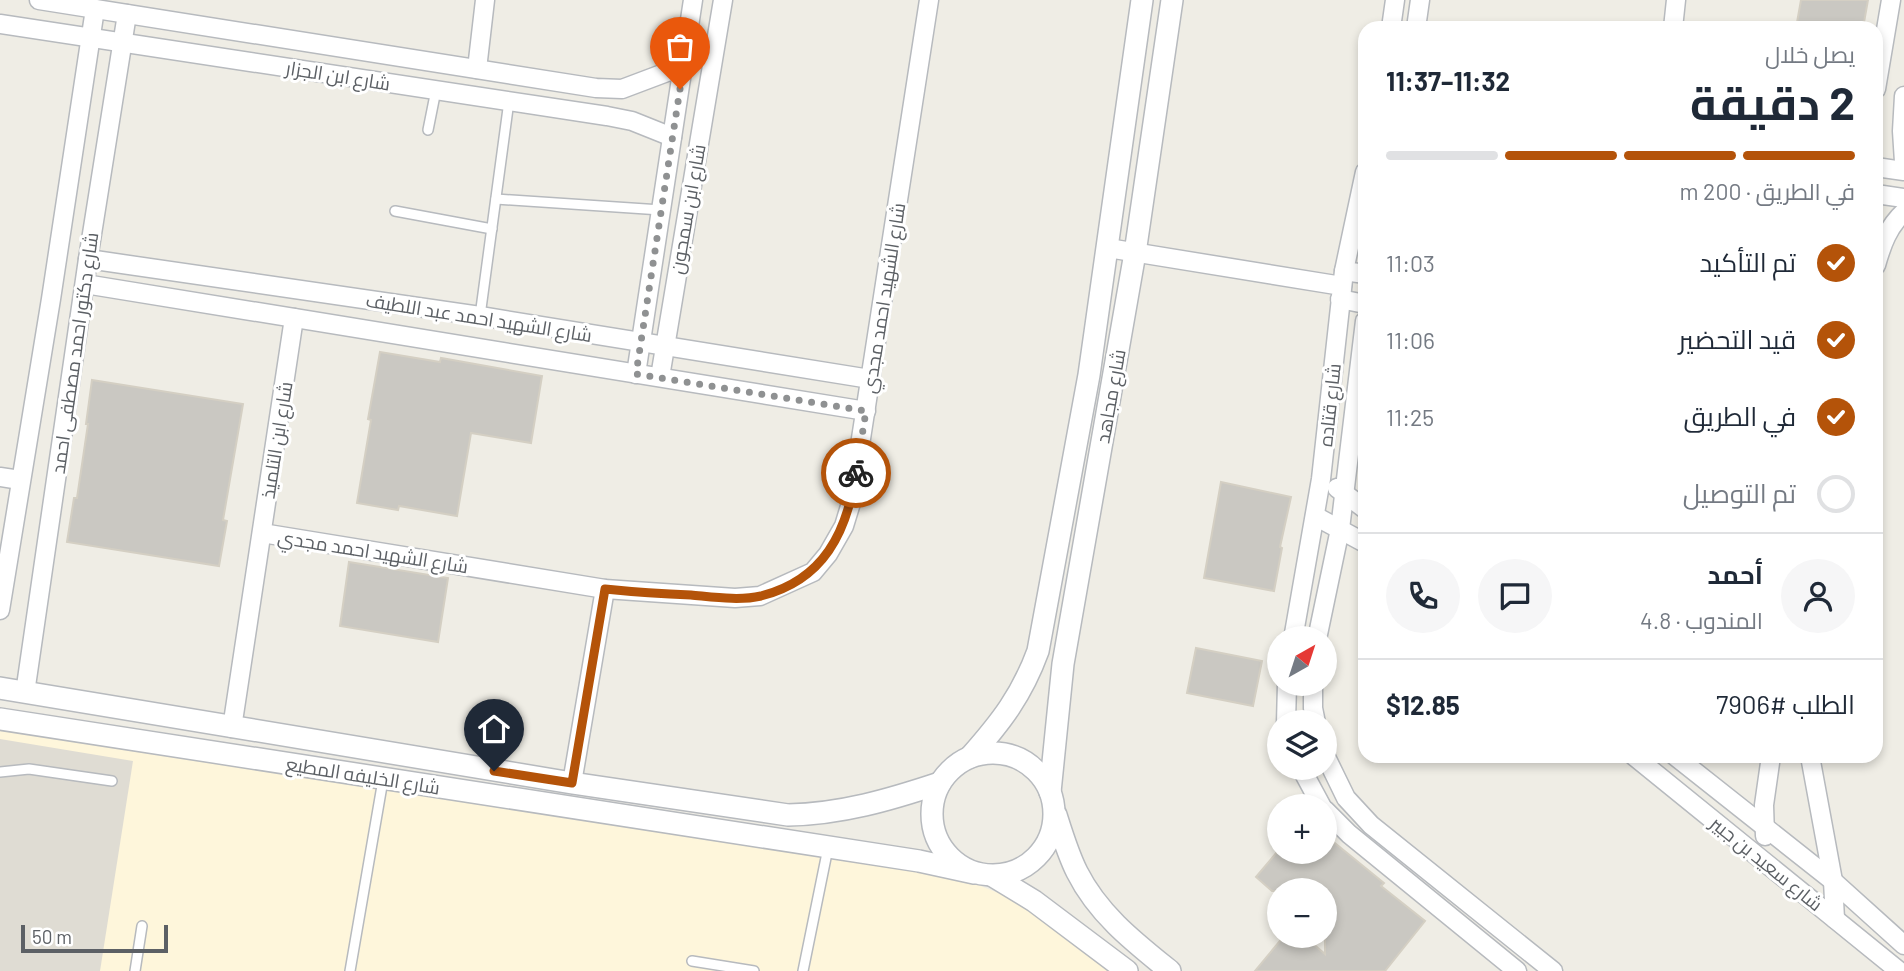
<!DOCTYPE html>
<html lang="ar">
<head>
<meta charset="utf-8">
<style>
  :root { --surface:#fff; --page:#f6f6f7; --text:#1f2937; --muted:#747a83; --line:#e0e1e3; --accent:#b45309 }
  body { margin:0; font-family:Barlow,Cairo,sans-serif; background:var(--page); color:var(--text); direction:rtl; height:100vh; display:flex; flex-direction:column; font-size:26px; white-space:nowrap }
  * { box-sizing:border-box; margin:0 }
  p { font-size:23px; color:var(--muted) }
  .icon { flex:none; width:38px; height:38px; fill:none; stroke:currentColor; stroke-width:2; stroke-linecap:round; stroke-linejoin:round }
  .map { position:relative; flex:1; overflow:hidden; direction:ltr }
  .panel { position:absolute; left:1358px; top:21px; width:525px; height:742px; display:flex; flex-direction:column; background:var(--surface); border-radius:21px; box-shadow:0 4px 10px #0003; direction:rtl }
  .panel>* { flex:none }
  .needle { width:46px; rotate:39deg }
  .tools { position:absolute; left:1267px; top:626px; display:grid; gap:14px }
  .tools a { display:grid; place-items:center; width:70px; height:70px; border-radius:50%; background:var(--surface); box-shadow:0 4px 10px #0003; font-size:35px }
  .scale { position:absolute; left:21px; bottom:18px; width:147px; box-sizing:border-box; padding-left:7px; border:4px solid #5c6065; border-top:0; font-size:19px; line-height:24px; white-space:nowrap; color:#5c6065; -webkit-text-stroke:5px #fff; paint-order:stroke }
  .pin { position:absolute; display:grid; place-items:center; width:60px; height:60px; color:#fff; margin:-72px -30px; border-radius:50% 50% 50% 0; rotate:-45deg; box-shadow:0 0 7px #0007 }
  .pin .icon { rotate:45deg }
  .courier { position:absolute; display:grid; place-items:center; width:70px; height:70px; margin:-35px; border:5px solid #b45309; border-radius:50%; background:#fff; color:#222; box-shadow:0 2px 9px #0007 }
  .headline em { font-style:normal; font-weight:700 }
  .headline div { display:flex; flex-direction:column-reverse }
  .headline { display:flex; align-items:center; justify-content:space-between; height:119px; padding:0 28px }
  h1 { font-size:46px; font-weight:700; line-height:52px }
  .bar { display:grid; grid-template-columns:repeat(4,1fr); gap:10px 7px; align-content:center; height:84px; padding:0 28px }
  .bar i { height:9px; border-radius:5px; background:var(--line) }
  .bar .selected { background:var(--accent) }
  .bar p { grid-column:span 4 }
  .line { display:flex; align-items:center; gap:18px; padding:0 28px; border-top:2px solid var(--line) }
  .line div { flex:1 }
  .round { display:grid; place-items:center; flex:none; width:74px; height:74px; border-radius:37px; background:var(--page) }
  ol { padding:0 28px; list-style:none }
  li { display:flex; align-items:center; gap:21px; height:77px }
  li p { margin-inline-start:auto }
  li .icon { padding:7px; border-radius:50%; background:var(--accent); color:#fff; stroke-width:4 }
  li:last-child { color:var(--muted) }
  li i { width:38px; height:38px; border:4px solid var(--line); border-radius:50% }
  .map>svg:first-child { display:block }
</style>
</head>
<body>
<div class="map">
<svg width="1904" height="971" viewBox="0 0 1904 971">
  <rect width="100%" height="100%" fill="#efede5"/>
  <path fill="#fef6db" d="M0 729 849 857 973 883 1026 904 1109 971H0Z"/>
  <path fill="#dfdcd3" d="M0 739 133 761 100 971H0Z"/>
  <g fill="#cac8c2" stroke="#d4cfc3" stroke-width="2">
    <path d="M1801 0H1868L1863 28H1796Z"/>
    <path d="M380 352 440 362 441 358 542 376 531 443 471 433 457 516 399 506 398 510 357 503 371 420 368 419Z"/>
    <path d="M92 380 243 404 223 520 227 521 219 566 67 542 74 498H77L88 424H86Z"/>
    <path d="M1221 482 1291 497 1280 547 1282 548 1274 591 1204 578Z"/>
    <path d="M349 562 448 578 438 642 340 626Z"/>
    <path d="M1196 648 1262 661 1253 706 1187 693Z"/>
    <path d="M1325 835 1384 883 1381 886 1425 921 1385 971H1255L1284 936H1304L1325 954V891H1272L1256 877 1277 852H1325Z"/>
  </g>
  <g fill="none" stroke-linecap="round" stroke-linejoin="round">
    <defs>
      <g id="service">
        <path d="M428 130 436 90"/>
        <path d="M496 199 661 210"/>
        <path d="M395 211 492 229"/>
        <path d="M480 316 509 101"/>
        <path d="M0 772 29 769 112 781"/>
        <path d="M692 961 754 971"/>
        <path d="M135 971 142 926"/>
        <path d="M350 971 383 780"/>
        <path d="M803 971 828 848"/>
      </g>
      <g id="minor">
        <path d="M39 0 596 88 622 89 683 66"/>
        <path d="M0 24 607 116 632 121 672 137"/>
        <path d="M1391 28 1395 0"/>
        <path d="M1416 28 1420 0"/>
        <path d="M1673 28 1676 0"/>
        <path d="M477 69 485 0"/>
        <path d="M1876 89 1891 0"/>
        <path d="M1904 96 1902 131 1904 162"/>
        <path d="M1876 167 1904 171"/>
        <path d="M1876 194 1904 198"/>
        <path d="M1108 248 1342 286"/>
        <path d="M88 259 480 316 870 379"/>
        <path d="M1876 265C1882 244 1888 227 1904 212"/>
        <path d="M1344 271 1365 274"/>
        <path d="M85 284 866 411"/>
        <path d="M1340 299 1365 304"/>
        <path d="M636 374 693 0"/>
        <path d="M660 377 723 0"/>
        <path d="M0 477 20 480"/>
        <path d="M1337 488 1365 509"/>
        <path d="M1315 516 1365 543"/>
        <path d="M262 533 605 589 735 598 760 596 813 572 828 554 844 526 851 503 929 0"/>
        <path d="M0 610 51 299 95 9"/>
        <path d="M1293 639 1321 479 1344 271 1365 172"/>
        <path d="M1317 639 1340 529 1365 321"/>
        <path d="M1313 684V708L1316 723"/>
        <path d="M25 693 88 259 127 14"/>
        <path d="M1286 723 1287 684"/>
        <path d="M232 728 294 318"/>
        <path d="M1325 755 1346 798 1371 825 1553 971"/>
        <path d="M1634 756 1899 971"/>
        <path d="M1675 756 1833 881 1904 945"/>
        <path d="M1810 756 1833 881 1835 919"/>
        <path d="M1301 768 1322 807"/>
        <path d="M572 783 605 589"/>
        <path d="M1325 810 1349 834 1517 971"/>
        <path d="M1765 836 1764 805 1771 756"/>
      </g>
      <g id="tertiary">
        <path d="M0 688 572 783 788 815C841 814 889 800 940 783"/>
        <path d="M0 719 919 861 974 873"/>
        <circle cx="993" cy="814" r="61"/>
        <path d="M970 757C1001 722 1022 695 1038 651L1089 375 1142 0"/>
        <path d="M1050 792 1063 664 1135 253 1172 0"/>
        <path d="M1056 815C1062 834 1068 854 1077 872 1098 914 1134 942 1170 971"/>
        <path d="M993 876 1034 901 1127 971"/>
      </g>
    </defs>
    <use href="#service" stroke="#b7babe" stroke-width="12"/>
    <use href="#minor" stroke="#b7babe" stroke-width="21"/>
    <use href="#tertiary" stroke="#b7babe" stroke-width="24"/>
    <use href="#service" stroke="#fff" stroke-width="9"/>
    <use href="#minor" stroke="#fff" stroke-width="18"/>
    <use href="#tertiary" stroke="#fff" stroke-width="21"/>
  </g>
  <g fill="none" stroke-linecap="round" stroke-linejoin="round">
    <path stroke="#8f9192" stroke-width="7" stroke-dasharray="0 12.6" d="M680 89 636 374 866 411 856 473"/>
    <path stroke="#b45309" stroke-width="9" d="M494 771 572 783 605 589C634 592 662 594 691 595 713 597 739 601 761 596 824 580 847 532 856 473"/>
  </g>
  <g text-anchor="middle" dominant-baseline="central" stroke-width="6" stroke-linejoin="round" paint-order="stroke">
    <g font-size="19" fill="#5c6065" stroke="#fff">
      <text transform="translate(338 75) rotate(9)">شارع ابن الجزار</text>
      <text transform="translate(687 209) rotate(-80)">شارع ابن سمجون</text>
      <text transform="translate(883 298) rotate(-81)">شارع الشهيد احمد مجدي</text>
      <text transform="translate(479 317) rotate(9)">شارع الشهيد احمد عبد اللطيف</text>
      <text transform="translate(74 353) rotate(-82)">شارع دكتور احمد مصطفى احمد</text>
      <text transform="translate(1110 396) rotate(-80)">شارع مجاهد</text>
      <text transform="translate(1329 405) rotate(-84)">شارع قتاده</text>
      <text transform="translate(276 440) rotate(-81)">شارع ابن التلميذ</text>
      <text transform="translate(373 551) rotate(9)">شارع الشهيد احمد مجدي</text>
      <text transform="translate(363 775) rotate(9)">شارع الخليفه المطيع</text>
      <text transform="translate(1767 863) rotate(39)">شارع سعيد بن جبير</text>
    </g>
  </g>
</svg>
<div class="tools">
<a><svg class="needle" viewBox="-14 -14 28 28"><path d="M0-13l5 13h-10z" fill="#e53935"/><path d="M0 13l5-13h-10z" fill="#747a83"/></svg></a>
<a><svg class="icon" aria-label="layers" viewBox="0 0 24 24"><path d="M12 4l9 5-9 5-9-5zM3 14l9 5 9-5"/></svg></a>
<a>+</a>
<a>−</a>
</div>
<div class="scale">50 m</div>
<div class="pin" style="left:680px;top:89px;background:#ea580c"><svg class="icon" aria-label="bag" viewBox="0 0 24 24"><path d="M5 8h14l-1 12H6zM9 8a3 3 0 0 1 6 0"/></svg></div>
<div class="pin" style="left:494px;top:771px;background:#1f2937"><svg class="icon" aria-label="home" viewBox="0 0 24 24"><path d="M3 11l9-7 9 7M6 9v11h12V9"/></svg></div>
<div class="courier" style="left:856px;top:473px"><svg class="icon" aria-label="bike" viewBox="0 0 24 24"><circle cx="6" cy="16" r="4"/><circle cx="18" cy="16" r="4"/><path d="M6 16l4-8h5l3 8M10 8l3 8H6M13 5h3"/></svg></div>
<section class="panel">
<div class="headline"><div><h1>2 دقيقة</h1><p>يصل خلال</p></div><em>11:32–11:37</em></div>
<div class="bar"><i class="selected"></i><i class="selected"></i><i class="selected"></i><i></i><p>في الطريق · 200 m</p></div>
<ol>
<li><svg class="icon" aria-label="check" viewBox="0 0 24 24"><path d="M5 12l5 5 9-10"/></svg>تم التأكيد<p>11:03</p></li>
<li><svg class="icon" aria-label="check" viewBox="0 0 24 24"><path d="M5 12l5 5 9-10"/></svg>قيد التحضير<p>11:06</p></li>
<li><svg class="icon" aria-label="check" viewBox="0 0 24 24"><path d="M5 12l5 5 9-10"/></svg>في الطريق<p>11:25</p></li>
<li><i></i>تم التوصيل</li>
</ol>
<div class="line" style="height:126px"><a class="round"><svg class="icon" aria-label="person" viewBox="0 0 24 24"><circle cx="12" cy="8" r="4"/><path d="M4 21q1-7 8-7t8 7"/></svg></a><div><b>أحمد</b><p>المندوب · 4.8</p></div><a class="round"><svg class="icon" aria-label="chat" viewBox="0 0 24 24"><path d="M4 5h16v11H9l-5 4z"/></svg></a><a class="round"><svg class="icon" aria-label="phone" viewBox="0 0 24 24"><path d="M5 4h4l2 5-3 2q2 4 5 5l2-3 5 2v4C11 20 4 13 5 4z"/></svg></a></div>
<div class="line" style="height:91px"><div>الطلب #7906</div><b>$12.85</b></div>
</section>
</div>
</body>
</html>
